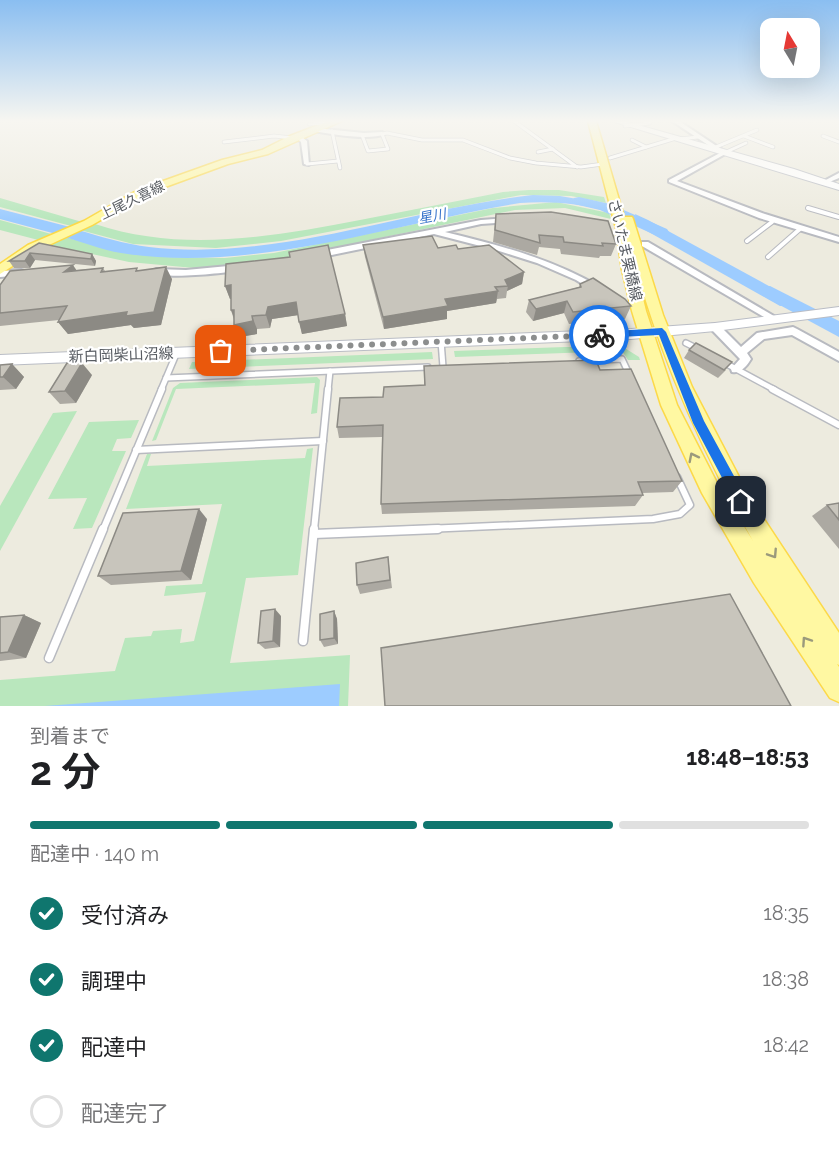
<!DOCTYPE html>
<html lang="ja">
<head>
<meta charset="utf-8">
<style>
  :root { --surface:#fff; --page:#f2f2f2; --text:#202124; --muted:#757577; --line:#e0e0e0; --accent:#0f766e }
  body { margin:0; font-family:Raleway,"Noto Sans JP",sans-serif; background:var(--page); color:var(--text); height:100vh; display:flex; flex-direction:column; font-size:22px; white-space:nowrap }
  * { box-sizing:border-box; margin:0 }
  p { font-size:20px; color:var(--muted) }
  .icon { flex:none; width:33px; height:33px; fill:none; stroke:currentColor; stroke-width:2; stroke-linecap:round; stroke-linejoin:round }
  .map { position:relative; height:706px; overflow:hidden }
  .details { display:flex; flex-direction:column; background:var(--surface); flex:1 }
  .details>* { flex:none }
  .needle { width:39px; rotate:350deg }
  .buttons { position:absolute; left:760px; top:18px; display:grid; gap:12px }
  .buttons a { display:grid; place-items:center; width:60px; height:60px; border-radius:12px; background:var(--surface); box-shadow:0 6px 24px #0002; font-size:30px }
  .pin { position:absolute; display:grid; place-items:center; width:51px; height:51px; color:#fff; margin:-26px; border-radius:12px; box-shadow:0 3px 9px #0006 }
  .courier { position:absolute; display:grid; place-items:center; width:60px; height:60px; margin:-30px; border:4px solid #1a73e8; border-radius:50%; background:#fff; color:#222; box-shadow:0 2px 8px #0007 }
  .overview em { font-style:normal; font-weight:700 }
  .overview div { display:flex; flex-direction:column-reverse }
  .overview { display:flex; align-items:center; justify-content:space-between; height:102px; padding:0 30px }
  h1 { font-size:39px; font-weight:700; line-height:45px }
  .bar { display:grid; grid-template-columns:repeat(4,1fr); gap:9px 6px; align-content:center; height:72px; padding:0 30px }
  .bar i { height:8px; border-radius:4px; background:var(--line) }
  .bar .selected { background:var(--accent) }
  .bar p { grid-column:span 4 }
  ol { padding:0 30px; list-style:none }
  li { display:flex; align-items:center; gap:18px; height:66px }
  li p { margin-inline-start:auto }
  li .icon { padding:6px; border-radius:50%; background:var(--accent); color:#fff; stroke-width:4 }
  li:last-child { color:var(--muted) }
  li i { width:33px; height:33px; border:3px solid var(--line); border-radius:50% }
  .map>svg:first-child { display:block }
</style>
</head>
<body>
<div class="map">
<svg width="839" height="706" viewBox="0 0 839 706">
  <rect width="100%" height="100%" fill="#edebdf"/>
  <g fill="#b9e7bd">
    <path d="M529 190H559L604 197 606 203 571 196 521 195 281 241 216 248 133 244 80 230 95 224C182 253 271 237 360 220 408 211 456 201 503 192Z"/>
    <path d="M0 198 82 222 71 226 0 207Z"/>
    <path d="M556 202 609 213 611 219 565 208 515 210 275 260 205 269 129 262 50 245 65 237 120 252 163 257 225 258 274 253 493 208Z"/>
    <path d="M0 220 55 235 42 241 0 230Z"/>
    <path d="M565 347H623L639 357 640 360H628L622 351 455 357 454 351Z"/>
    <path d="M432 352 433 359 189 369 192 362Z"/>
    <path d="M317 377 320 380 317 413 311 414 315 383 176 389 156 440 152 441 173 388 180 383Z"/>
    <path d="M77 411 0 551V506L53 413Z"/>
    <path d="M139 420 131 438 117 439 112 451H126L92 528 73 529 87 498 48 499 89 422Z"/>
    <path d="M313 448 298 575 246 578 230 663 350 655 348 706H0V680L115 671 125 638 151 636 153 631 182 629 180 643 194 641 206 592 164 596 166 586 202 584 222 504 126 509 147 454H151L147 466 305 458 307 449Z"/>
  </g>
  <g fill="#9dccff">
    <path d="M533 195 560 196 606 204 608 212C580 203 550 201 520 203 391 224 251 274 121 253 102 250 83 242 64 237L78 230C102 237 125 244 149 247 277 262 406 209 533 195Z"/>
    <path d="M0 209 70 227 56 234 0 219Z"/>
    <path d="M635 214 648 220 802 304 780 306 638 226Z"/>
    <path d="M340 684 339 706H45Z"/>
  </g>
  <g fill="none" stroke-linecap="round" stroke-linejoin="round">
    <g fill="#9dccff" fill-rule="evenodd">
      <path d="M579 197 610 204 667 229 669 232 661 237 655 235 600 210 574 204 572 201 574 198Z"/>
      <path d="M770 286 839 321V337L763 296 761 292 763 288Z"/>
    </g>
    <defs>
      <g id="lane-far4">
        <path d="M514 121 577 167"/>
        <path d="M309 124 328 123"/>
        <path d="M625 126 650 123"/>
        <path d="M332 131 340 168"/>
        <path d="M362 135 368 151 388 149 382 134 387 133 422 140H463L510 158 536 163 581 167 603 164"/>
        <path d="M744 136 773 147"/>
        <path d="M823 136 839 142"/>
        <path d="M679 139 698 137"/>
        <path d="M632 140 646 147"/>
        <path d="M224 142 274 136 293 138"/>
        <path d="M716 147 757 130"/>
        <path d="M538 152 553 149"/>
        <path d="M724 153 746 143"/>
        <path d="M610 158 673 139"/>
        <path d="M307 164 338 161"/>
      </g>
      <g id="lane-far3">
        <path d="M808 208 839 217"/>
        <path d="M747 241 772 222 771 219"/>
        <path d="M768 257 801 228"/>
      </g>
      <g id="lane-far2">
        <path d="M441 341 443 367"/>
        <path d="M686 343 698 349"/>
        <path d="M579 361 622 359 629 374"/>
        <path d="M725 363 775 390"/>
        <path d="M166 378 428 367"/>
        <path d="M161 390 177 352"/>
        <path d="M328 390 330 371"/>
      </g>
      <g id="lane-far1">
        <path d="M772 389 839 425"/>
        <path d="M136 450 323 441"/>
        <path d="M103 530 162 389"/>
        <path d="M314 530 328 389"/>
        <path d="M404 530 653 519 680 514 690 505 677 477"/>
      </g>
      <g id="lane">
        <path d="M314 534 438 529"/>
        <path d="M303 641 314 529"/>
        <path d="M49 658 103 529"/>
      </g>
      <g id="street">
        <path d="M672 121H679L727 153 677 181 765 214 839 237V242L759 218 669 182V180L720 153Z"/>
        <path d="M315 128 364 133 382 132 385 134C369 141 331 134 313 131L312 130Z"/>
        <path d="M298 134 307 141 309 165 304 164 301 142 295 136Z"/>
        <path d="M839 173V178L827 183 822 182Z"/>
        <path d="M508 218H511V222L481 224 445 232C499 245 552 259 600 287L602 289 600 291H594L576 280 537 263 496 250 434 234 317 258 313 255 317 252 481 220Z"/>
        <path d="M642 242H648L779 319 777 321H771L642 246Z"/>
        <path d="M239 265 242 266V270C225 273 164 280 152 272L156 269 186 270Z"/>
        <path d="M21 270 24 271V275L0 277V271Z"/>
        <path d="M715 324 719 325 741 347 757 333 793 327 797 329 839 352V361L792 335 764 339 747 353 751 359C747 366 740 374 732 372L731 369 740 359 711 329 710 327 711 325Z"/>
      </g>
      <g id="secondary">
        <path d="M611 121H624L794 169 839 184V190Z"/>
        <path d="M839 307V315L715 331 631 339 0 365V355L631 329 715 323Z"/>
      </g>
      <g id="primary">
        <path d="M329 121H342L268 154 228 164 146 194 92 225 36 251 0 274V264L28 245 84 221 138 190 222 160 262 150 290 136Z"/>
        <path d="M588 121H596L624 217H632L633 219 663 315 692 387 750 498 839 633V665L837 664 839 667V702L830 698 754 583 702 493 661 405 632 311 622 270 616 228ZM632 253C659 355 701 449 753 541L716 481 677 405 646 311Z"/>
      </g>
    </defs>
    <use href="#lane-far4" stroke="#b8bac0" stroke-width="4.5"/>
    <use href="#lane-far3" stroke="#b8bac0" stroke-width="6"/>
    <use href="#lane-far2" stroke="#b8bac0" stroke-width="8"/>
    <use href="#lane-far1" stroke="#b8bac0" stroke-width="9"/>
    <use href="#lane" stroke="#b8bac0" stroke-width="11"/>
    <use href="#street" stroke="#b8bac0" stroke-width="4"/>
    <use href="#secondary" stroke="#babdc5" stroke-width="2"/>
    <use href="#primary" stroke="#fcd949" stroke-width="3"/>
    <use href="#lane-far4" stroke="#fff" stroke-width="3"/>
    <use href="#lane-far3" stroke="#fff" stroke-width="4"/>
    <use href="#lane-far2" stroke="#fff" stroke-width="5"/>
    <use href="#lane-far1" stroke="#fff" stroke-width="6"/>
    <use href="#lane" stroke="#fff" stroke-width="8"/>
    <use href="#street" fill="#fff" fill-rule="evenodd"/>
    <use href="#secondary" fill="#fff" fill-rule="evenodd"/>
    <use href="#primary" fill="#fff8a2" fill-rule="evenodd"/>
  </g>
  <g fill="#aca9a2">
    <path d="M496 214 616 244 611 256H600L599 258 561 254 560 249 539 247 537 255 493 242Z"/>
    <path d="M39 243 92 254 96 261 95 266 35 260 30 268H14L9 261Z"/>
    <path d="M363 245 458 249 524 272 522 284 507 291 506 298 497 299 496 303 447 311V319L384 329 365 257Z"/>
    <path d="M103 268 105 271 138 270 172 279 161 325 134 328 131 325 68 334 58 322 59 320 0 326V285L76 270Z"/>
    <path d="M580 284 631 306 625 319 569 324 564 313 533 321 526 312 529 300 579 287Z"/>
    <path d="M225 286 345 314 347 326 302 334 298 315 272 319 270 328 257 329V334L239 337 231 310V299H230Z"/>
    <path d="M689 350 726 370 718 378 684 358Z"/>
    <path d="M12 364 24 377 16 389 0 390V365Z"/>
    <path d="M424 366 600 370 682 481 673 492 642 493 643 495 635 506 382 514 381 504 382 437 339 438 337 427 383 397 424 385Z"/>
    <path d="M92 375 76 403 60 404 49 392Z"/>
    <path d="M839 503V549L812 516 827 505Z"/>
    <path d="M207 519 191 580 111 585 98 576Z"/>
    <path d="M388 557 392 588 360 594 357 585Z"/>
    <path d="M334 611 337 619 338 644 324 647 320 640Z"/>
    <path d="M24 615 41 623 26 658 0 661V617Z"/>
    <path d="M281 616 280 647 265 649 258 643Z"/>
  </g>
  <g fill="#8c8a84">
    <path d="M30 253 35 260 30 268 25 261Z"/>
    <path d="M92 254 96 261 95 266 91 259Z"/>
    <path d="M73 265 81 277 64 272Z"/>
    <path d="M166 267 172 279 161 325 134 328 131 325 68 334 58 322Z"/>
    <path d="M524 272 522 284 507 291 508 286 505 280Z"/>
    <path d="M231 285 236 298 230 299 225 286Z"/>
    <path d="M498 291 496 303 447 311V319L384 329 383 317 445 299Z"/>
    <path d="M567 301 564 313 533 321 536 309Z"/>
    <path d="M296 302 299 315 272 319 270 328 266 315 268 307Z"/>
    <path d="M231 310H234L236 323Z"/>
    <path d="M345 314 347 326 302 334 299 322Z"/>
    <path d="M252 316 257 329V334L239 337 234 325Z"/>
    <path d="M82 363 92 375 76 403 65 391Z"/>
    <path d="M12 364 24 377 16 389 3 377Z"/>
    <path d="M199 509 207 519 191 580 181 571Z"/>
    <path d="M275 609 281 616 280 647 273 641Z"/>
    <path d="M334 611 337 619 338 644 334 638Z"/>
    <path d="M24 615 41 623 26 658 8 652Z"/>
  </g>
  <g fill="#c8c5bc" stroke="#8c8a84" stroke-width="1.5">
    <path d="M551 212 608 221 616 244 602 243 603 246 564 242 563 237 539 235 540 243 495 230 496 214Z"/>
    <path d="M432 236 438 248 456 245 458 249 489 245 524 272 505 280 508 286 495 287 498 291 445 299 448 306 383 317 363 245Z"/>
    <path d="M39 243 92 254 91 259 30 253 25 261H9Z"/>
    <path d="M328 245 345 314 299 322 296 302 268 307 266 315 252 316 253 321 234 325V310H231V285L225 286 226 264 290 257 289 252Z"/>
    <path d="M73 265 64 272 103 268 101 272 137 268 136 271 166 267 154 312 126 316 127 312 58 322 67 306 0 313V285L10 271Z"/>
    <path d="M593 278 625 299 631 306 573 312 567 301 536 309 529 300 581 287 580 284Z"/>
    <path d="M696 343 732 362 724 370 689 350Z"/>
    <path d="M596 360 600 370 631 369 682 481 638 482 643 495 381 504 383 425 337 427 340 398 383 397 384 387 425 385 424 366Z"/>
    <path d="M67 363H82L65 391 49 392Z"/>
    <path d="M12 364 3 377H0V365Z"/>
    <path d="M839 503V520L827 505Z"/>
    <path d="M199 509 181 571 98 576 123 513Z"/>
    <path d="M388 557 390 580 357 585 356 563Z"/>
    <path d="M730 594 791 706H385L381 648Z"/>
    <path d="M275 609 273 641 258 643 261 611Z"/>
    <path d="M334 611V638L320 640V614Z"/>
    <path d="M24 615 8 652 0 653V617Z"/>
  </g>
  <defs><path id="oneway-chevron" d="M-2-3.5L2.5 0L-2 3.5" fill="none" stroke-width="1.6" stroke-linecap="round" stroke-linejoin="round" transform="scale(1.5)"/></defs>
  <g stroke="#9b9a7c">
    <use href="#oneway-chevron" transform="translate(693 457) rotate(-117)"/>
    <use href="#oneway-chevron" transform="translate(773 554) rotate(57)"/>
    <use href="#oneway-chevron" transform="translate(806 641) rotate(-124)"/>
  </g>
  <linearGradient id="sky" x2="0" y2="1"><stop stop-color="#8abef1"/><stop offset="0.55" stop-color="#f7f6f1"/><stop offset="1" stop-color="#f7f6f1" stop-opacity="0"/></linearGradient>
  <rect width="839" height="220" fill="url(#sky)"/>
  <path fill="#1a73e8" d="M662 328 666 332 704 421 746 498 747 502 746 506H737L693 423 659 335 599 338 594 335 599 332Z"/>
  <g fill="none" stroke-linecap="round" stroke-linejoin="round">
    <path stroke="#8c8e8e" stroke-width="6" stroke-dasharray="0 10.8" d="M221 351 599 335"/>
  </g>
  <g text-anchor="middle" dominant-baseline="central" stroke-width="4.5" stroke-linejoin="round" paint-order="stroke">
    <g font-size="14" fill="#585c62" stroke="#fff">
      <text transform="translate(132 200) rotate(-26)">上尾久喜線</text>
    </g>
    <g font-size="14" font-style="italic" fill="#3773cb" stroke="#fff">
      <text transform="translate(432 216) rotate(-11)">星川</text>
    </g>
    <g font-size="15" fill="#585c62" stroke="#fff">
      <text transform="translate(625 250) rotate(77)">さいたま栗橋線</text>
      <text transform="translate(121 355) rotate(-2)">新白岡柴山沼線</text>
    </g>
  </g>
</svg>
<div class="buttons">
<a><svg class="needle" viewBox="-14 -14 28 28"><path d="M0-13l5 13h-10z" fill="#e53935"/><path d="M0 13l5-13h-10z" fill="#757577"/></svg></a>
</div>
<div class="pin" style="left:221px;top:351px;background:#ea580c"><svg class="icon" aria-label="bag" viewBox="0 0 24 24"><path d="M5 8h14l-1 12H6zM9 8a3 3 0 0 1 6 0"/></svg></div>
<div class="pin" style="left:741px;top:502px;background:#1f2937"><svg class="icon" aria-label="home" viewBox="0 0 24 24"><path d="M3 11l9-7 9 7M6 9v11h12V9"/></svg></div>
<div class="courier" style="left:599px;top:335px"><svg class="icon" aria-label="bike" viewBox="0 0 24 24"><circle cx="6" cy="16" r="4"/><circle cx="18" cy="16" r="4"/><path d="M6 16l4-8h5l3 8M10 8l3 8H6M13 5h3"/></svg></div>
</div>
<section class="details">
<div class="overview"><div><h1>2 分</h1><p>到着まで</p></div><em>18:48–18:53</em></div>
<div class="bar"><i class="selected"></i><i class="selected"></i><i class="selected"></i><i></i><p>配達中 · 140 m</p></div>
<ol>
<li><svg class="icon" aria-label="check" viewBox="0 0 24 24"><path d="M5 12l5 5 9-10"/></svg>受付済み<p>18:35</p></li>
<li><svg class="icon" aria-label="check" viewBox="0 0 24 24"><path d="M5 12l5 5 9-10"/></svg>調理中<p>18:38</p></li>
<li><svg class="icon" aria-label="check" viewBox="0 0 24 24"><path d="M5 12l5 5 9-10"/></svg>配達中<p>18:42</p></li>
<li><i></i>配達完了</li>
</ol>
</section>
</body>
</html>
